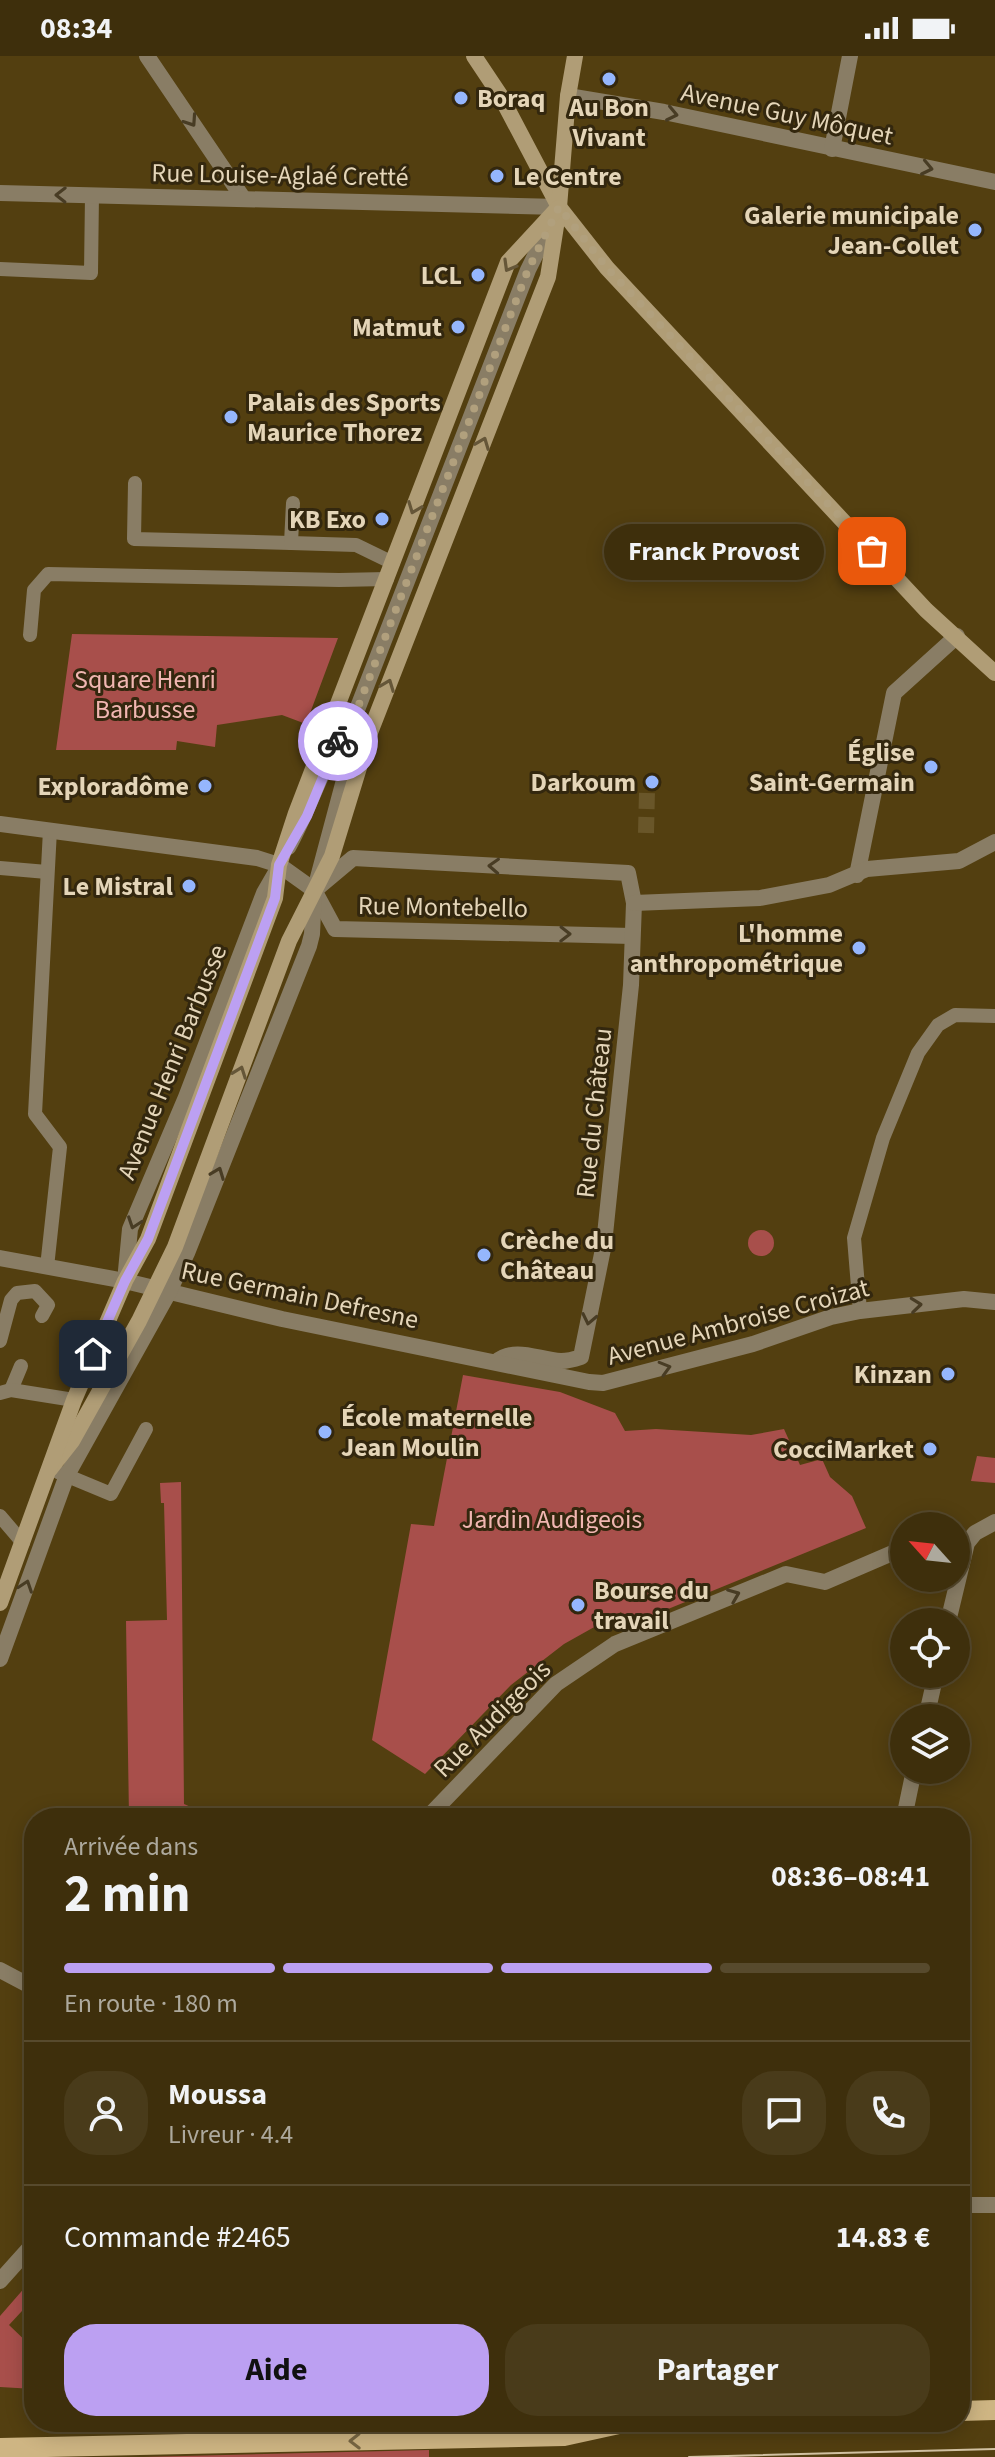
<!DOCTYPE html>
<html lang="fr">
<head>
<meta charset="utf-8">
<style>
  :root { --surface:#3e2f0c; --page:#493b1a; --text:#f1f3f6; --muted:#ada99d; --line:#574a2d; --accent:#bca0f2 }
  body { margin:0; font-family:"Source Sans 3",sans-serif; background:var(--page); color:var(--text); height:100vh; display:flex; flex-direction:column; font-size:30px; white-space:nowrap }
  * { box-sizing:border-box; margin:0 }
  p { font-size:26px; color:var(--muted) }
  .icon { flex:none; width:44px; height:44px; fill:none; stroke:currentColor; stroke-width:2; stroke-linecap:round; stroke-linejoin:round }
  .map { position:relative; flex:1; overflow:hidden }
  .sheet { position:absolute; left:24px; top:1752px; width:946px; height:624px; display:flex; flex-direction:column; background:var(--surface); border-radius:32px; box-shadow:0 4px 20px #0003,0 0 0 2px var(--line) }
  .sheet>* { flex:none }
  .needle { width:52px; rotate:297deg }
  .fabs { position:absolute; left:890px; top:1456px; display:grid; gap:16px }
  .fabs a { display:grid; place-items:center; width:80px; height:80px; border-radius:50%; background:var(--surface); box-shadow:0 4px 20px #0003,0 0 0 2px var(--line); font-size:40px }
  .pin { position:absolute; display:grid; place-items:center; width:68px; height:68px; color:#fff; margin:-34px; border-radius:16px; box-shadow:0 4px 12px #0006 }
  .courier { position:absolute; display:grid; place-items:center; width:80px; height:80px; margin:-40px; border:6px solid #bca0f2; border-radius:50%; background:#fff; color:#222; box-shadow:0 2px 10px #0007 }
  .bubble { position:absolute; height:56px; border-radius:28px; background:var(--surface); box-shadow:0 4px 20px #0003,0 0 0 2px var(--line); font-size:26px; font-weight:700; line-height:56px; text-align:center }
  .summary em { font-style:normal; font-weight:700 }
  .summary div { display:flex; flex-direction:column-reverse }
  .summary { display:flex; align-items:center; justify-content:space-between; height:136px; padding:0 40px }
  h1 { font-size:52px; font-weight:700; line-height:60px }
  .bar { display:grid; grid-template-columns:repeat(4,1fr); gap:12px 8px; align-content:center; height:96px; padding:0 40px }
  .bar i { height:10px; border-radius:6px; background:var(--line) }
  .bar .selected { background:var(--accent) }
  .bar p { grid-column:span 4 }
  .line { display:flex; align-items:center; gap:20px; padding:0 40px; border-top:2px solid var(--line) }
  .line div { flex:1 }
  .round { display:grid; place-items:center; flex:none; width:84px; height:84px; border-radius:32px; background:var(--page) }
  .cta { display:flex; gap:16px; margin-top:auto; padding:16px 40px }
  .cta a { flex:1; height:92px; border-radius:32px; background:var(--accent); color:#111; font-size:32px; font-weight:700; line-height:92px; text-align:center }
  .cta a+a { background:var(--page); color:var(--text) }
  .status { display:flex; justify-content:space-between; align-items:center; height:56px; padding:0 40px; background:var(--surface); direction:ltr }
  .status svg { height:22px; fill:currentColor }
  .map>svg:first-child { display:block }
</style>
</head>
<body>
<div class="status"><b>08:34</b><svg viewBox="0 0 49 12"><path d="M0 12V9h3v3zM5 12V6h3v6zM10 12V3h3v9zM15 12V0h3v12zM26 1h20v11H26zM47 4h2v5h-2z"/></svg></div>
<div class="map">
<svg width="995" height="2401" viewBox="0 0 995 2401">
  <rect width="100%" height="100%" fill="#533f10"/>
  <g fill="#a84f4b">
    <path d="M72 578 338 582 306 668 282 659 217 669 215 691 177 685 176 694H56Z"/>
    <circle cx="761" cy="1187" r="13"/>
    <path d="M463 1319 560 1336 615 1357 625 1375 656 1373 751 1379 784 1373 800 1409 822 1403 830 1421 852 1440 866 1472 629 1569 621 1556 564 1588 511 1629 425 1718 372 1684 411 1468 434 1470Z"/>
    <path d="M977 1400 995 1402V1427L971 1425Z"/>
    <path d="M181 1426 184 1748 216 1762H129L126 1565 167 1564 164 1447H161L160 1427Z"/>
    <path d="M34 2221V2242L9 2269 33 2292 26 2301 34 2308V2333L0 2331V2260Z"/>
    <path d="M429 2394V2401H143Z"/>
  </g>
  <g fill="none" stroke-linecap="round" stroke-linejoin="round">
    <path stroke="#695629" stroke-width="16" stroke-dasharray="16 8" stroke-linecap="butt" d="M646 777 647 735"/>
    <g stroke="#897d65" stroke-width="14">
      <path d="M0 213 91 217 92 139"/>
      <path d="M135 427 134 483 291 487"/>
      <path d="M293 447 291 487 356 489 393 507"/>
      <path d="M30 579 34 534 48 518 339 524 387 523"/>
      <path d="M289 792C312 750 325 703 353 664"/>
      <path d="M0 812 47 816"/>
      <path d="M316 825 351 694 353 664"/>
      <path d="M47 1211 60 1091 35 1058 50 774"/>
      <path d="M860 1255 854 1182 883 1082 918 997 938 969 955 959 995 960"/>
      <path d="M0 1285 11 1244 17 1237 35 1235 48 1249 42 1260"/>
      <path d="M11 1334 21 1310"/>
      <path d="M0 1337 11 1334 74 1344"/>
      <path d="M58 1416 111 1438 146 1373"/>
      <path d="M0 1460 23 1487"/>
    </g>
    <g stroke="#897d65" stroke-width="16">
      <path d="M147 0 243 142"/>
      <path d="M568 40 664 56 995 126"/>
      <path d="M832 93 850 0"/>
      <path d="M0 137 559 151 528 214 353 664"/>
      <path d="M0 768 257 802 279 809 314 834 335 873 632 880"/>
      <path d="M857 819 894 637 957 580"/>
      <path d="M316 833 353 802 628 817 634 847 631 929 604 1188 581 1301C575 1303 567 1305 561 1305 538 1304 516 1290 496 1306"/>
      <path d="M634 847 760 842 829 829 867 813 959 805 995 786"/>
      <path d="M0 1202 125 1225 282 1263 589 1326 603 1327 753 1288 831 1261 860 1255 964 1243 995 1246"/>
      <path d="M125 1225 130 1173 186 1041 264 837 279 811"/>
      <path d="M948 1566 967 1487 975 1477 995 1466"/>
      <path d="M0 1603 67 1419 169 1236 187 1197 309 890 312 878 314 835"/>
      <path d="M926 1662 936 1618"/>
      <path d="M427 1762 556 1628 615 1588 786 1518 825 1526 904 1492"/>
      <path d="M904 1762 914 1714"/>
      <path d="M0 1914 34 1932"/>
      <path d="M960 2149H995"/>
      <path d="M0 2225 34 2187"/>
    </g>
    <g stroke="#b09d76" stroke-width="16">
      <path d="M474 0 500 39 559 151 607 212 926 554 995 617"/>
      <path d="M50 1413 72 1385 139 1265 175 1191 289 885 332 800 369 679 548 221 559 151 568 40 575 0"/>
      <path d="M0 1547 74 1344 125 1225 148 1183 275 842 279 809 296 757 508 206 558 152"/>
    </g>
    <g stroke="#ceb583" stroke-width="20">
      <path d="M960 2355 995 2354"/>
      <path d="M0 2392 564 2380 628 2366"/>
    </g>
    <path stroke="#d2c2a3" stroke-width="2" d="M689 2401 995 2393"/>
  </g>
  <defs><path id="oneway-chevron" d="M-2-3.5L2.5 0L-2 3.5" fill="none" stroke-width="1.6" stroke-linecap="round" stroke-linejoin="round" transform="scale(2)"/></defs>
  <g stroke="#483c24">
    <use href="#oneway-chevron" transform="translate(672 58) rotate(12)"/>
    <use href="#oneway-chevron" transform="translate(191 65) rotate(56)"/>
    <use href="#oneway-chevron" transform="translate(927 112) rotate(12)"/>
    <use href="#oneway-chevron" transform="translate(61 139) rotate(-179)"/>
    <use href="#oneway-chevron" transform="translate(494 810) rotate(-177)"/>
    <use href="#oneway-chevron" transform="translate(565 878) rotate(1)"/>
    <use href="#oneway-chevron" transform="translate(218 1117) rotate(-69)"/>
    <use href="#oneway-chevron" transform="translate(134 1167) rotate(109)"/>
    <use href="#oneway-chevron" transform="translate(916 1249) rotate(-6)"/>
    <use href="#oneway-chevron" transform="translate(589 1263) rotate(102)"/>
    <use href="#oneway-chevron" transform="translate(665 1312) rotate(-16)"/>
    <use href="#oneway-chevron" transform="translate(26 1530) rotate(-71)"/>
    <use href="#oneway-chevron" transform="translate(734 1539) rotate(-22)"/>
  </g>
  <g stroke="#655638">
    <use href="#oneway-chevron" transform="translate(509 210) rotate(120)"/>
    <use href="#oneway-chevron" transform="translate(483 387) rotate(-69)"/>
    <use href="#oneway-chevron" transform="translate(414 452) rotate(111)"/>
    <use href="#oneway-chevron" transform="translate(388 629) rotate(-69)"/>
    <use href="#oneway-chevron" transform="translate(240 1016) rotate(-70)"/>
  </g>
  <use stroke="#796743" href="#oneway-chevron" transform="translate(355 2385) rotate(179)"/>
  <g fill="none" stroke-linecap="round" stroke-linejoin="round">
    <path stroke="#b1a07d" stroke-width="8" stroke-dasharray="0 14.4" d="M338 685 353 664 528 214 559 151 607 212 872 495"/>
    <path stroke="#bca0f2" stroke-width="10" d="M93 1298 125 1225 148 1183 275 842 279 809 307 760 338 685"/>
  </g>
  <g fill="#95b6fd" stroke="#33270e" stroke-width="3">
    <circle cx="609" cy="23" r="8"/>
    <circle cx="461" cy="42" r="8"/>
    <circle cx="497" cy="120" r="8"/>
    <circle cx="975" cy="174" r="8"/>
    <circle cx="478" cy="219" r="8"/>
    <circle cx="458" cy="271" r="8"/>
    <circle cx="231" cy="361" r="8"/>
    <circle cx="382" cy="463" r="8"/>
    <circle cx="931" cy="711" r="8"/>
    <circle cx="652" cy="726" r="8"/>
    <circle cx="205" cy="730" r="8"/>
    <circle cx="189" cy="830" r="8"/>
    <circle cx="859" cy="892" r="8"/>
    <circle cx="484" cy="1199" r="8"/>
    <circle cx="948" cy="1318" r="8"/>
    <circle cx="325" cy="1376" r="8"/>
    <circle cx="930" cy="1393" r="8"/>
    <circle cx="578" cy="1549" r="8"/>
  </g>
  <g text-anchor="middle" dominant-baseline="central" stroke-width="6" stroke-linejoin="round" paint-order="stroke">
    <g font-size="26" font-weight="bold" fill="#e4d5b8" stroke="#33270e" text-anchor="end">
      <text x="477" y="42" text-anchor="start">Boraq</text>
      <text x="609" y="51" text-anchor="middle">Au Bon<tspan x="609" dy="30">Vivant</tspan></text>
      <text x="513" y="120" text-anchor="start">Le Centre</text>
      <text x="959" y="159">Galerie municipale<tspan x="959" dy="30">Jean-Collet</tspan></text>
      <text x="462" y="219">LCL</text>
      <text x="442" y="271">Matmut</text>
      <text x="247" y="346" text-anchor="start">Palais des Sports<tspan x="247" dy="30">Maurice Thorez</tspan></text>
      <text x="366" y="463">KB Exo</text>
      <text x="915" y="696">Église<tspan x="915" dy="30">Saint-Germain</tspan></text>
      <text x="636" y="726">Darkoum</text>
      <text x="189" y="730">Exploradôme</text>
      <text x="173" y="830">Le Mistral</text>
      <text x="843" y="877">L'homme<tspan x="843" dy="30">anthropométrique</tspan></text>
      <text x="500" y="1184" text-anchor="start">Crèche du<tspan x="500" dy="30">Château</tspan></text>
      <text x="932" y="1318">Kinzan</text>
      <text x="341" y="1361" text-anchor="start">École maternelle<tspan x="341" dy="30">Jean Moulin</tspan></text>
      <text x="914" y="1393">CocciMarket</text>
      <text x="594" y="1534" text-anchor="start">Bourse du<tspan x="594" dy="30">travail</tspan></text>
    </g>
    <g font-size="26" fill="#e4d5b8" stroke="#33270e">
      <text transform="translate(787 58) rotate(12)">Avenue Guy Môquet</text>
      <text transform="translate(280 119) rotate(1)">Rue Louise-Aglaé Cretté</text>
      <text transform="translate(443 851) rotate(1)">Rue Montebello</text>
      <text transform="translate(172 1006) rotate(-68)">Avenue Henri Barbusse</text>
      <text transform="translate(594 1057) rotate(-84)">Rue du Château</text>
      <text transform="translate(300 1239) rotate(12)">Rue Germain Defresne</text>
      <text transform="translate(738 1266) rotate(-15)">Avenue Ambroise Croizat</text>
      <text transform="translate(492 1663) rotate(-45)">Rue Audigeois</text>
    </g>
    <g font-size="26" fill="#f1b6b1" stroke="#33270e">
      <text x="145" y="623">Square Henri<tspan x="145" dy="30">Barbusse</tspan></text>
      <text x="552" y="1463">Jardin Audigeois</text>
    </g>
  </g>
</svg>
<div class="fabs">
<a><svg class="needle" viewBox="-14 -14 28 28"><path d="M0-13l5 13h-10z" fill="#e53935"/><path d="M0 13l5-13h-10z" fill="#ada99d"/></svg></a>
<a><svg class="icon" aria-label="locate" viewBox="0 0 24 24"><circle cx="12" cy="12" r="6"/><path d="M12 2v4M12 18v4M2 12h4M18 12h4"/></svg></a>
<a><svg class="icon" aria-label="layers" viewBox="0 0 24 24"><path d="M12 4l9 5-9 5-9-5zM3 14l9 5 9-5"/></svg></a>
</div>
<div class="pin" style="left:872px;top:495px;background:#ea580c"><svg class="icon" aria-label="bag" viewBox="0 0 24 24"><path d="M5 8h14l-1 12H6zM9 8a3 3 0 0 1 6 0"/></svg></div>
<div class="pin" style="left:93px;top:1298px;background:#1f2937"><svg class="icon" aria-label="home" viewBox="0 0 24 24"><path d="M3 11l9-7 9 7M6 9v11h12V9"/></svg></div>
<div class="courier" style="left:338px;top:685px"><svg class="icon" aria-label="bike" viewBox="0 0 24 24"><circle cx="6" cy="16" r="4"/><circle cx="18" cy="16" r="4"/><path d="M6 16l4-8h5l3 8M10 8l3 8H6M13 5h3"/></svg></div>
<div class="bubble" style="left:604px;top:468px;width:220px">Franck Provost</div>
<section class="sheet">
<div class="summary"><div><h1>2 min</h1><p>Arrivée dans</p></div><em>08:36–08:41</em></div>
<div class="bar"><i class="selected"></i><i class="selected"></i><i class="selected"></i><i></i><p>En route · 180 m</p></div>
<div class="line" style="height:144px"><a class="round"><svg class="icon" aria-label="person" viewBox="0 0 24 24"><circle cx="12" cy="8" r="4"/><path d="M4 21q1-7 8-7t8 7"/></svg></a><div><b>Moussa</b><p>Livreur · 4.4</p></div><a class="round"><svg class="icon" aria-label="chat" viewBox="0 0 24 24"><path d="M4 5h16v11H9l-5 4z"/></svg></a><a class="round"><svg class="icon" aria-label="phone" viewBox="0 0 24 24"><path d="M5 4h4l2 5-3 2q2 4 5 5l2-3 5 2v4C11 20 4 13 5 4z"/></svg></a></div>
<div class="line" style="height:104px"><div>Commande #2465</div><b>14.83 €</b></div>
<div class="cta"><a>Aide</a><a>Partager</a></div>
</section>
</div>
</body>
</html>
